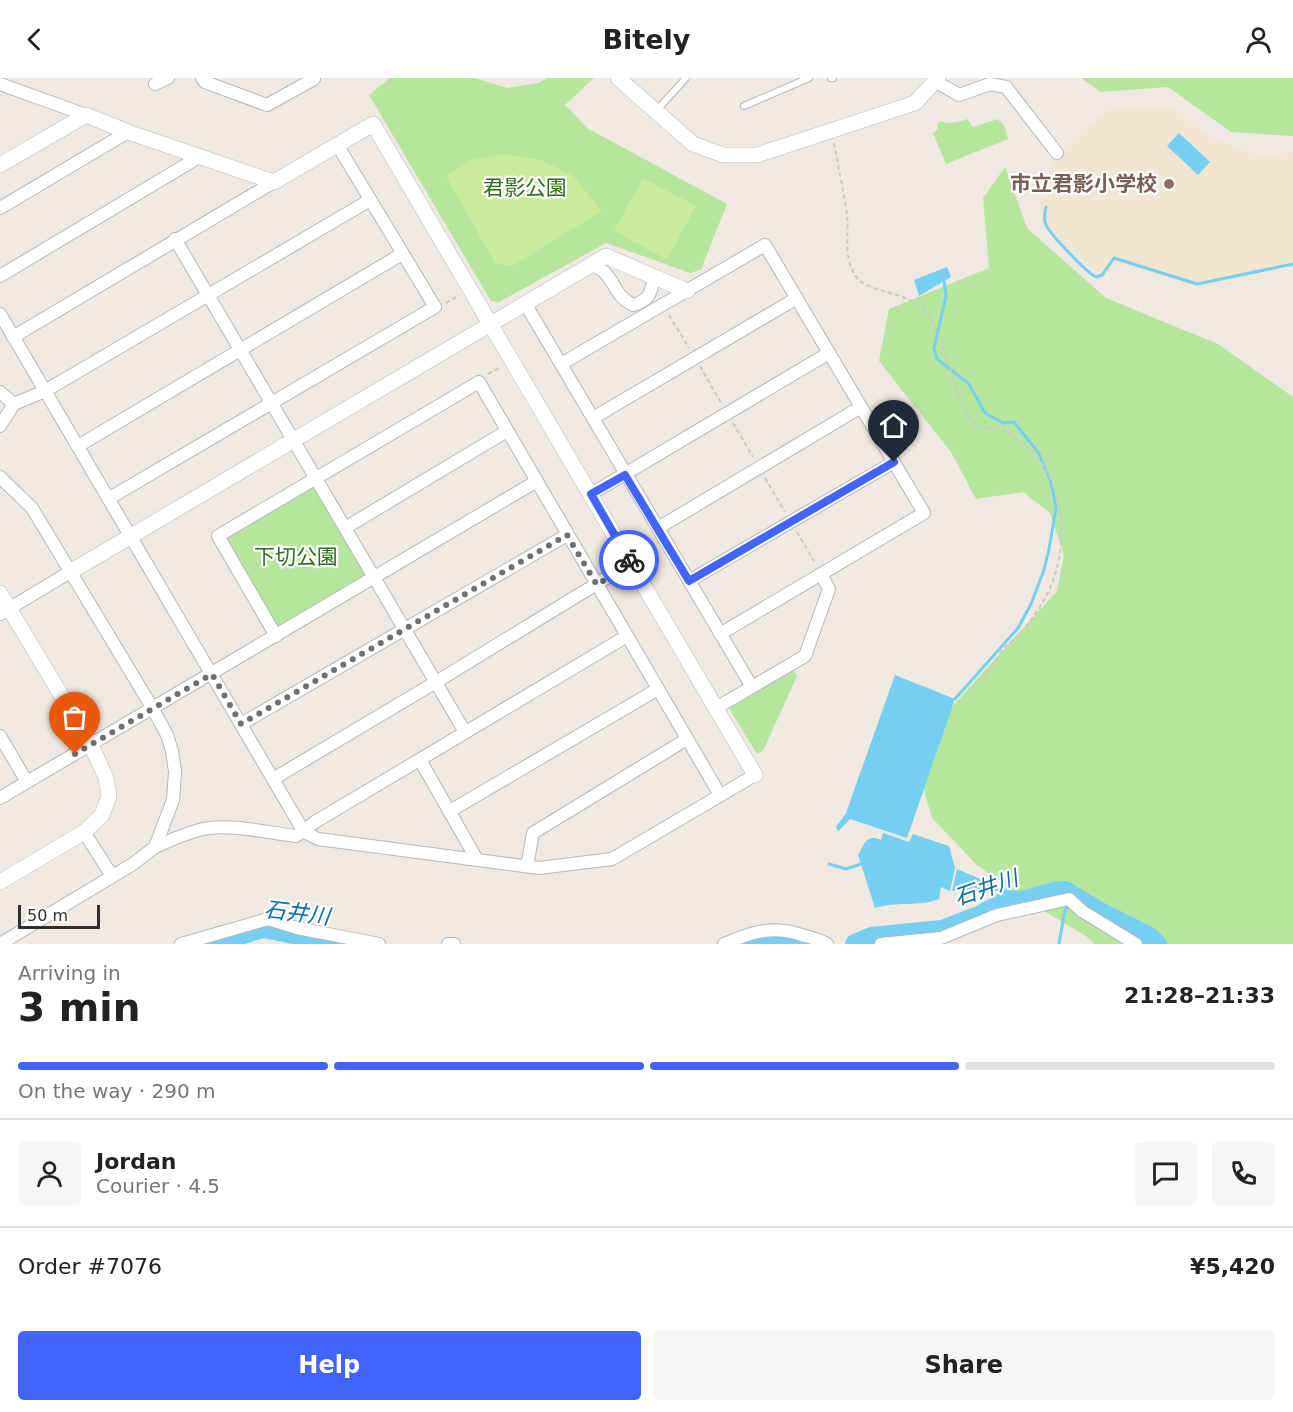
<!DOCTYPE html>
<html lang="en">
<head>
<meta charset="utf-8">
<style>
  :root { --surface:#fff; --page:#f6f6f6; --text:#222; --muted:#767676; --line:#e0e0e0; --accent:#4264fb }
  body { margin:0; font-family:"DejaVu Sans","Noto Sans JP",sans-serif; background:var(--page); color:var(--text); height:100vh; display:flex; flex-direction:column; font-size:22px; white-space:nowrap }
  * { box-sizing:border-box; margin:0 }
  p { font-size:20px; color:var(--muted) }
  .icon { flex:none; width:33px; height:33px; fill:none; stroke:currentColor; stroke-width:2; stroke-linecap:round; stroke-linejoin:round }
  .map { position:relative; height:866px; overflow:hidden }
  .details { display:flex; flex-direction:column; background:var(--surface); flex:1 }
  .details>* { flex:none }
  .scale { position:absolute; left:18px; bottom:15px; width:82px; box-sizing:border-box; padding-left:6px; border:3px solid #2e2e2e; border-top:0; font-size:16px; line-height:21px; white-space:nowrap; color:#2e2e2e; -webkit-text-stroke:4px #fff; paint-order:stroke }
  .pin { position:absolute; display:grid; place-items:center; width:51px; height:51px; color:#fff; margin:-62px -26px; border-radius:50% 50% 50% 0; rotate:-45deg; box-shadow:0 0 6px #0007 }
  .pin .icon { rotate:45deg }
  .courier { position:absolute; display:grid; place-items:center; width:60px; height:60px; margin:-30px; border:4px solid #4264fb; border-radius:50%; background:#fff; color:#222; box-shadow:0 2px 8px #0007 }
  .overview em { font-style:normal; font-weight:700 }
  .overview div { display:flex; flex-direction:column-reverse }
  .overview { display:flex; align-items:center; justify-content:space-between; height:102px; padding:0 18px }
  h1 { font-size:39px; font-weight:700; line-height:45px }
  .bar { display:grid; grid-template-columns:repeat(4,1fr); gap:9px 6px; align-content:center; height:72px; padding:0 18px }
  .bar i { height:8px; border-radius:4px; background:var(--line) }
  .bar .on { background:var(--accent) }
  .bar p { grid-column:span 4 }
  .line { display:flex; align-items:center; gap:15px; padding:0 18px; border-top:2px solid var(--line) }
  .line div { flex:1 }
  .round { display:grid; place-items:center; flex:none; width:63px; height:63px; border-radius:6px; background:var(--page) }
  .cta { display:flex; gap:12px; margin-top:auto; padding:12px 18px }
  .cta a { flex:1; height:69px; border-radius:6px; background:var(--accent); color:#fff; font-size:24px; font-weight:700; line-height:69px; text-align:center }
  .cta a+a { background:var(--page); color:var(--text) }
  header { display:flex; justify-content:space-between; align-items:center; height:78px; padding:0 18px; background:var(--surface); font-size:27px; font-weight:700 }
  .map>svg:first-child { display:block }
</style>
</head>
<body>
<header><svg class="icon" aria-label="back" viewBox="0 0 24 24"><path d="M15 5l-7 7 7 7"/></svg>Bitely<svg class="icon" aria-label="person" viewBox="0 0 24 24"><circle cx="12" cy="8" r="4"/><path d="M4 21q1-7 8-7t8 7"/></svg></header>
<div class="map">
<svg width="1293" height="866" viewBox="0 0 1293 866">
  <rect width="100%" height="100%" fill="#efe9e1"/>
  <path fill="#f0e6d1" d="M1111 29H1170L1204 55 1258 78 1293 74V187L1202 210 1118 185 1104 199 1051 155 1039 132 1052 81Z"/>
  <g fill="#b6e59e">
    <path d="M390 0H475L507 10 539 5 547 0H594L565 27 587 50 727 126 701 191 691 195 606 165 499 224 491 223 369 17Z"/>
    <path d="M1081 0H1293V58L1231 54 1168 9 1101 14Z"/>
    <path d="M967 41 973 49 998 41 1005 49 1008 61 946 86 933 55 938 51 937 46 941 43C949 47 959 44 967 41Z"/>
    <path d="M1005 89 1027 150 1106 220 1218 266 1293 319V866H1095L1086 858 1026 822 977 787 932 740 921 702 950 631 1057 513 1064 477 1050 435 1023 414 976 421 951 374 879 283 889 231 989 190 983 120Z"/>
    <path d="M310 407 317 409 366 494 364 501 282 549 274 547 226 464 228 456Z"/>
    <path d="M790 588 797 598 763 673 757 676 727 627Z"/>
  </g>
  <g fill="#c9ec9a">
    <path d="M507 76 543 83 573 98 602 133 512 188 495 185 446 98 470 82Z"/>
    <path d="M643 100 696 128 667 181 614 153Z"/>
  </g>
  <g fill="#75cff0">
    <path d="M1179 55 1210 84 1198 97 1167 68Z"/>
    <path d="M947 189 951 199 919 218 914 202Z"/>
    <path d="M895 597 955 621 907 760 850 741 838 754 836 749 846 735Z"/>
    <path d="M883 755 909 764 913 756 949 768 955 790 950 813 941 809 939 821C919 829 896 823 875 830L858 777C865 765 866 756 881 762Z"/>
    <path d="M957 791 997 808 1031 817 1017 820 997 813H952Z"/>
  </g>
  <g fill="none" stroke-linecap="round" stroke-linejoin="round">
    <g stroke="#75cff0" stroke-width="3">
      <path d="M1046 129C1045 135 1043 141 1046 147 1050 156 1087 195 1096 199L1102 197 1114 180 1197 206 1293 186"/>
      <path d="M944 203 946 218 934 270 937 281 969 306 985 335 1003 345 1014 344 1038 374 1051 404 1056 430 1049 471 1044 492 1031 526 1018 550 955 621"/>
      <path d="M829 786 846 791 861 786"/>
      <path d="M1021 818 1029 820"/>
      <path d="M783 866 787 861"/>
      <path d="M1059 866 1065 832 1071 825"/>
    </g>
    <g stroke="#75cff0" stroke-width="20">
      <path d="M209 866 263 850 346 866"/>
      <path d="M739 866C766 857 771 854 798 866"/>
      <path d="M855 866 872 859 942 852 981 837 1006 823 1015 825 1054 814 1065 813 1098 833 1148 858 1157 866"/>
    </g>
    <defs>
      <g id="service">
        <path d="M831 0H833"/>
        <path d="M744 28 809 0"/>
        <path d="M656 33 686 0"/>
      </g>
      <g id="minor">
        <path d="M202 0 205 4 267 27 314 1"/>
        <path d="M935 3 959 17 990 6 1006 9 1057 75"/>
        <path d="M0 6 86 37"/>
        <path d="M155 6 168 0"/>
        <path d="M0 130 128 54"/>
        <path d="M175 161 465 654"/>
        <path d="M592 187C596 189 601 191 604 194 616 205 614 217 633 227 650 222 651 215 654 198"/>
        <path d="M0 198 199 79"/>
        <path d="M526 227 752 609"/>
        <path d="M0 236 304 754 318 761 539 790 612 781 755 697"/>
        <path d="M13 259 274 104"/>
        <path d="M561 286 765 167 924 435 720 556"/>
        <path d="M0 314 14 326"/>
        <path d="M593 340 797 220"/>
        <path d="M0 348 14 326 45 313 370 122"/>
        <path d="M78 368 402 176"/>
        <path d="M0 399 32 430 153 631 167 657 172 673 175 694 173 722 155 769 133 786 0 866"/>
        <path d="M591 416 829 275"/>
        <path d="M108 421 435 229 338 68"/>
        <path d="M345 450 507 353"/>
        <path d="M658 450 861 329"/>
        <path d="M689 503 894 384"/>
        <path d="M0 536 70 494"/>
        <path d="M276 558 218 458 479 304 720 717"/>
        <path d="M716 630 805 578 829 511 821 496"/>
        <path d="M241 646 567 457"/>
        <path d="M0 658 27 704"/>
        <path d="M420 682 476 780"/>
        <path d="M273 701 436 604 631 485"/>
        <path d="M0 720 537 403"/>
        <path d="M450 733 658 611"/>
        <path d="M84 754 112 798"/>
        <path d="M155 769C171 762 186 755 203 751 227 745 270 755 296 758L315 744 627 558"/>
        <path d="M527 788 533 755 687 661"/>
        <path d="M181 866 268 841 297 850 379 866"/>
        <path d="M448 866H454"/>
        <path d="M724 866C754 853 774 847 805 858 813 860 821 862 827 866"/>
        <path d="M881 866 941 860 997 837 1069 821 1082 833 1136 866"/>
      </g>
      <g id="tertiary">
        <path d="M618 0 693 66 723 77H757L915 25 938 0"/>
        <path d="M0 87 86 37 128 54 274 104 373 46 755 697"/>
        <path d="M70 494 606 178 687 213"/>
        <path d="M0 515 91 667 106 700 109 718 102 737 84 754 0 804"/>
      </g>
    </defs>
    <use href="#service" stroke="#b4b7c1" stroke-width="8"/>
    <use href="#minor" stroke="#b4b7c1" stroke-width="14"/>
    <use href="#tertiary" stroke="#b4b7c1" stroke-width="16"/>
    <g stroke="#c9c9c9" stroke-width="2" stroke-dasharray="4.5 3" stroke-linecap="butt">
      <path d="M834 65C838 89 844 113 847 137 849 155 844 174 852 191 853 196 859 203 863 205 882 216 914 216 928 236 951 271 950 318 977 349 986 350 996 350 1005 353 1010 354 1015 359 1020 363 1068 397 1072 473 1044 522 1038 533 1028 546 1020 556 1015 561 1008 565 1003 571 996 581 990 593 983 603"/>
      <path d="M446 225 459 217"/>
      <path d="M669 237 689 270"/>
      <path d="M700 288 721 325"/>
      <path d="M488 296 501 289"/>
      <path d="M733 345 753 379"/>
      <path d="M765 400 785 434"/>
      <path d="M797 454 815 485"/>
    </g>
    <use href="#service" stroke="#fff" stroke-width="6"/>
    <use href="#minor" stroke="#fff" stroke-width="12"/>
    <use href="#tertiary" stroke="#fff" stroke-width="15"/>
  </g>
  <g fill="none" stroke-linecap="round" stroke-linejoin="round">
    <path stroke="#726f6d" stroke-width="6" stroke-dasharray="0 10.8" d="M75 676 212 596 241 646 567 457 597 507 631 485 629 482"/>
    <path stroke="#4264fb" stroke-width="8" d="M629 482 591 416 625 397 689 503 894 384"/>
  </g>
  <circle fill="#8d6e63" stroke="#fff" stroke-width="2" cx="1169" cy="106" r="6"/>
  <g text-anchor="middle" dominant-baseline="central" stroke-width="4.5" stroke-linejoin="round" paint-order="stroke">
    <g font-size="21" font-weight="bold" fill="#785e54" stroke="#fff" text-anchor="end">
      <text x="1157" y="106">市立君影小学校</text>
    </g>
    <g font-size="21" fill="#2c6e1b" stroke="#fff">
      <text x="525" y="110">君影公園</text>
      <text x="296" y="479">下切公園</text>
    </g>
    <g font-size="22" font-style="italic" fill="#0d6fa3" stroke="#fff">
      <text transform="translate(986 810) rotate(-19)">石井川</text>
      <text transform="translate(297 835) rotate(7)">石井川</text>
    </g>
  </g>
</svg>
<div class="scale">50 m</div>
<div class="pin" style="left:75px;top:676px;background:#ea580c"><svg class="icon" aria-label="bag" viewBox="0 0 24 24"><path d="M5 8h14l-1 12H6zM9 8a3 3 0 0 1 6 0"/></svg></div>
<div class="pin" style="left:894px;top:384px;background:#1f2937"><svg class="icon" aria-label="home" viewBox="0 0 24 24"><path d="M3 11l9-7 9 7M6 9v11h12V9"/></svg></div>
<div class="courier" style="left:629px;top:482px"><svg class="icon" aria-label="bike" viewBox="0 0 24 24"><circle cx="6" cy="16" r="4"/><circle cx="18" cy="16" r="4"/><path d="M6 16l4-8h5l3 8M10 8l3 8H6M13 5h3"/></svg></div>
</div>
<section class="details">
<div class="overview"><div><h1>3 min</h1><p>Arriving in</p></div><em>21:28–21:33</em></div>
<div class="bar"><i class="on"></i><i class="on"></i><i class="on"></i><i></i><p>On the way · 290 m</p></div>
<div class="line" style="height:108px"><a class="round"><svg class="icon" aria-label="person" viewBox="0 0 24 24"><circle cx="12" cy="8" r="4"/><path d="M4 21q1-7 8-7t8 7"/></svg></a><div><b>Jordan</b><p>Courier · 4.5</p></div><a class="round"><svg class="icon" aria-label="chat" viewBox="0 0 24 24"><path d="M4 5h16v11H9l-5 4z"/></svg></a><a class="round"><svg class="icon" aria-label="phone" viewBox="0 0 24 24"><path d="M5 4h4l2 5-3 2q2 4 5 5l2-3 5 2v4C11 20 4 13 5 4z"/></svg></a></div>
<div class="line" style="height:78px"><div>Order #7076</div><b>¥5,420</b></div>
<div class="cta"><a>Help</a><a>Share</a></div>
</section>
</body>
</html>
